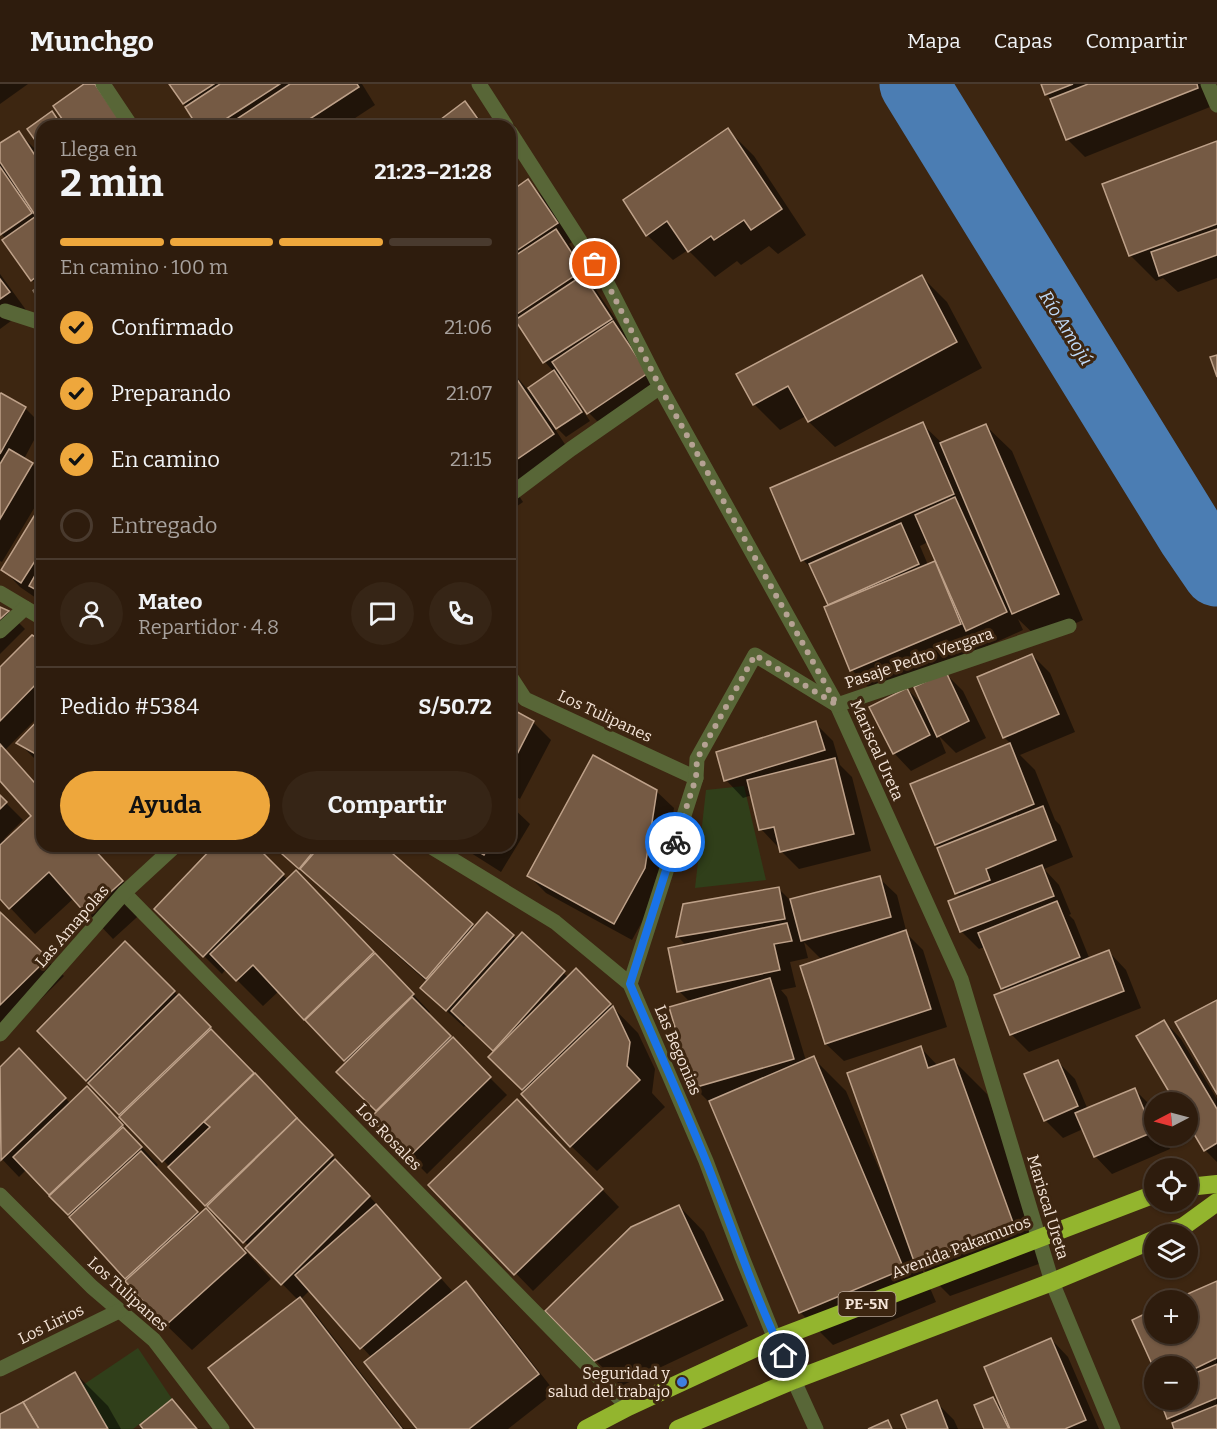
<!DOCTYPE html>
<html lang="es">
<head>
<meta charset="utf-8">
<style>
  :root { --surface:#2e1c0d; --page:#362516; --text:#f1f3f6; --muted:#a7a19d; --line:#493a2e; --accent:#eea73c }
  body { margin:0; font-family:Bitter,serif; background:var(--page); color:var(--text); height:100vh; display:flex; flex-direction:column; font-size:22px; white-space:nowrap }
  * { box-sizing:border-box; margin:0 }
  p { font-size:20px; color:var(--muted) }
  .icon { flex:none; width:33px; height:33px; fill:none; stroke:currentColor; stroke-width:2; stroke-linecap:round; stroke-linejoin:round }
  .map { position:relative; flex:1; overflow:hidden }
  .details { position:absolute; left:36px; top:36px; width:480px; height:732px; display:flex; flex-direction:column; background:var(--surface); border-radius:18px; box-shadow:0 2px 4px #0004,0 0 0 2px var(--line) }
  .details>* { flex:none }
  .needle { width:39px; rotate:264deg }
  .fabs { position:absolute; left:1144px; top:1008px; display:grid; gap:12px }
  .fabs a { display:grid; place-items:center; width:54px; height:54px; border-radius:50%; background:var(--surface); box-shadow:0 2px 4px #0004,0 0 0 2px var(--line); font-size:30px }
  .pin { position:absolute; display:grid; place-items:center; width:51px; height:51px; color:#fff; margin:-26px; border:3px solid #fff; border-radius:50%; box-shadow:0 2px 6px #0007 }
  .courier { position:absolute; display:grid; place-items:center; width:60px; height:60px; margin:-30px; border:4px solid #1a73e8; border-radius:50%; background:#fff; color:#222; box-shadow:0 2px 8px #0007 }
  .headline em { font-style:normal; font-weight:700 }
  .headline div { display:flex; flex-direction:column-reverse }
  .headline { display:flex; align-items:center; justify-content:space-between; height:102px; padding:0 24px }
  h1 { font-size:39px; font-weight:700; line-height:45px }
  .bar { display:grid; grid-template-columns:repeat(4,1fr); gap:9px 6px; align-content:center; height:72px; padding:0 24px }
  .bar i { height:8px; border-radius:4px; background:var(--line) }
  .bar .active { background:var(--accent) }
  .bar p { grid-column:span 4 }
  .line { display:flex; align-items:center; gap:15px; padding:0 24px; border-top:2px solid var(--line) }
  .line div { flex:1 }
  .round { display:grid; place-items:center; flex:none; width:63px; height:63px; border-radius:32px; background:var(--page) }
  ol { padding:0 24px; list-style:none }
  li { display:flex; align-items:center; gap:18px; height:66px }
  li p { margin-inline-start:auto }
  li .icon { padding:6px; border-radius:50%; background:var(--accent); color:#111; stroke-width:4 }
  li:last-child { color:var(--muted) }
  li i { width:33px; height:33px; border:3px solid var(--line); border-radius:50% }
  .button { display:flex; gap:12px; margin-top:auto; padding:12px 24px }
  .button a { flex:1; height:69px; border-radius:36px; background:var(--accent); color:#111; font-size:24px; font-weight:700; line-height:69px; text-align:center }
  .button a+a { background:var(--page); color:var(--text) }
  header { display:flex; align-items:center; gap:36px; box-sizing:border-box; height:84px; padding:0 30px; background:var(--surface); border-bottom:2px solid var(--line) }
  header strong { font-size:28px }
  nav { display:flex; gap:33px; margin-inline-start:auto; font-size:21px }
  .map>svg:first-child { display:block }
</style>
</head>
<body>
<header>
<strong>Munchgo</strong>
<nav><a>Mapa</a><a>Capas</a><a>Compartir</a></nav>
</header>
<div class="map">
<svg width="1217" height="1345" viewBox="0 0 1217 1345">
  <rect width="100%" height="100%" fill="#3d2611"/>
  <g fill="#303f1a">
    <path d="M744 702 766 796 695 804 706 706Z"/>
    <path d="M138 1264 172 1315 133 1345H108L83 1301Z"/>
  </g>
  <g fill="#0007" fill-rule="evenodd">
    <path d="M0 0H28L0 20Z"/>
    <path d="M171 0H362L375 21 343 42H199Z"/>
    <path d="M1042 0H1206L1215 21 1085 73 1067 55 1052 16 1046 10Z"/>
    <path d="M465 19 486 42H434Z"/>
    <path d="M728 46 754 72 806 151 778 170 769 162 741 181 737 177 715 193 688 166 673 176 647 151Z"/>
    <path d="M19 49 36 66 42 75V206L32 196 6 155 0 149V80L4 83 0 75V61Z"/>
    <path d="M1217 59V194L1178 208 1163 194 1156 197 1130 171Z"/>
    <path d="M528 97 545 115 575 156 569 160 599 204 596 206 664 307 606 346 589 329 565 294 562 296 590 337 566 353 554 341 553 342 570 368 522 400 510 388V285L528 306 554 288 545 278 518 238 510 229V110Z"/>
    <path d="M0 190 26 226 0 245Z"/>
    <path d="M921 192 947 218 982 284 835 363 809 338 806 332 780 346 754 320Z"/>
    <path d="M510 264 518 277 510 282Z"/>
    <path d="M0 313 25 324 42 341 24 375 32 380 42 390V411L2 478 0 477Z"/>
    <path d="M922 340 943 360 986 342 1012 367 1083 536 1039 555 1018 535 1023 546 877 612 852 586 831 522 829 520 815 488 803 476ZM928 458 940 484 934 479 928 481 920 462Z"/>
    <path d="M510 398 523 418 510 427Z"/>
    <path d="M42 422V512L39 516 20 503 3 485Z"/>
    <path d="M0 525 8 528 25 545 0 570Z"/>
    <path d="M42 558V629L5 666 42 706V762H92L147 824 113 855 74 814 35 850 0 813V713L23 736 4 755 6 757 33 732 0 695V585Z"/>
    <path d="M1032 571 1050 589 1075 648 1020 671 1035 686 1055 736 1060 741 1073 773 1044 785 1059 801 1071 830 1069 831 1074 836 1090 876 1109 868 1126 886 1141 924 1029 968 1011 950 1007 908 1002 904 985 863 979 865 962 848 950 817 961 813 956 809 940 764 936 760 912 701 1011 660 1004 653Z"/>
    <path d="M945 589 963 607 986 654 956 669 939 652 946 669 911 687 894 669 907 605 924 622Z"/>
    <path d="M510 626 533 638 551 656 520 715 510 709Z"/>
    <path d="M42 634V679L36 676 19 659Z"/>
    <path d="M815 639 833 657 840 681 852 693 871 767 799 785 781 767 780 762 778 763 761 745 752 711 743 714 726 696Z"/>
    <path d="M656 707 674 724 662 802 632 856 546 809 529 792Z"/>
    <path d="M510 721 530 740 501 788 460 762H510Z"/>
    <path d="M216 762H253L288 796 321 814 430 928 427 931 507 1011 427 1090 372 1034 378 1028 339 988 348 979 279 907 263 922 226 885 222 890 156 824Z"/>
    <path d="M291 762H381L475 844 512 852 517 856 522 850 569 894 576 886 638 949 655 985 652 1009 665 1023 597 1087 571 1062 526 1008 490 973 495 968 466 941 464 943 422 904 427 898 293 779Z"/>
    <path d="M879 794 897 811 907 850 923 866 947 943 844 977 826 960 801 883 822 876 804 858 808 874 790 878 796 903 781 906 787 913 806 977 813 974 846 1007 885 1099 888 1098 921 964 938 982 954 977 987 1010 1047 1177 950 1212 921 1183 936 1218 833 1261 800 1228 712 1021 694 1003 690 918 679 907 687 862 678 853 685 821 779 805 791 817ZM1021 1140 1022 1143 933 1175V1172Z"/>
    <path d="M0 830 64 892 0 956Z"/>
    <path d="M125 859 197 930 349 1089 348 1090 387 1131 385 1132 454 1209 466 1199 483 1216 555 1308 508 1345H419L372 1274 310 1206 301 1215 317 1232 404 1345H257L298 1216 247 1164 249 1162 206 1121 122 1033 39 947Z"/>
    <path d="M1164 937 1181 955 1217 1015V1078L1205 1066 1188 1037V1018H1177L1138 953Z"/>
    <path d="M19 966 71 1020 104 1022 158 1081 156 1083 201 1131 206 1126 232 1152 271 1195 192 1266 166 1241 72 1133 27 1085 19 1093 0 1073V985Z"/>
    <path d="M1058 978 1075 995 1088 1026 1135 1006 1152 1023 1155 1030V1052H1164L1170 1065 1112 1090 1095 1072 1083 1045 1063 1054 1045 1036Z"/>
    <path d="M534 1034 619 1123 533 1207 430 1101Z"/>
    <path d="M679 1122 704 1148 748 1242 621 1302 595 1276Z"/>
    <path d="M1217 1199V1345H1176L1175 1340 1169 1334 1161 1316H1188V1282L1155 1283 1134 1236 1155 1227V1250H1188V1216H1178Z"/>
    <path d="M1051 1255 1068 1273 1099 1345H986L992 1315 1003 1325Z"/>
    <path d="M75 1289 108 1322 121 1345H0V1331Z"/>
    <path d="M172 1317 198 1345H145Z"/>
    <path d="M936 1318 954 1336 958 1345H909Z"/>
  </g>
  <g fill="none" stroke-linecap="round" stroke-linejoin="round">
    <path stroke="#4b7db3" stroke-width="69" d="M914 0 1191 450 1217 488"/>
  </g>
  <g fill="#755a44" stroke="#bea189" stroke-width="1.5">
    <path d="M84 0H95L124 42H67L53 22Z"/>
    <path d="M169 0H214L183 20Z"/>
    <path d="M220 0H280L215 42H197L185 23Z"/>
    <path d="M290 0H357L359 3 299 42H226Z"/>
    <path d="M1041 0H1073L1045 11Z"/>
    <path d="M1088 0H1197L1198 4 1066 56 1050 15Z"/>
    <path d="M465 17 483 42H432Z"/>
    <path d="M52 27 62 42H42V66L27 45Z"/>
    <path d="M728 44 782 125 751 146 744 136 714 156 711 152 688 168 667 137 646 152 623 116Z"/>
    <path d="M19 47 42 82V126L35 131 0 78V59Z"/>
    <path d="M1217 57V140L1129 172 1102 100Z"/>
    <path d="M0 83 32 129 0 151Z"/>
    <path d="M528 95 558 139 510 171V108Z"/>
    <path d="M42 128V188L31 197 2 156Z"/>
    <path d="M556 145 583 186 511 234 510 232V175Z"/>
    <path d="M1217 145V171L1159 192 1151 168Z"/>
    <path d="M583 191 612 235 543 279 515 236Z"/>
    <path d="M922 191 957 258 808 338 788 302 753 321 736 290Z"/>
    <path d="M0 195 10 208 0 215Z"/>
    <path d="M613 237 648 289 587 330 552 278Z"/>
    <path d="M1217 271V293L1210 273Z"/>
    <path d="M510 285 554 350 510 380Z"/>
    <path d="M554 286 582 328 556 345 528 304Z"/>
    <path d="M1 309 26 323 0 370V310Z"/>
    <path d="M923 338 954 410 801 477 770 404Z"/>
    <path d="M986 340 1059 510 1012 530 940 359Z"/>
    <path d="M9 365 33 379 0 435V380Z"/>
    <path d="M955 413 1007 528 966 547 915 431Z"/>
    <path d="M42 419V466L21 499 1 486Z"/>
    <path d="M901 439 919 480 828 521 809 480Z"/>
    <path d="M935 477 961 540 850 587 824 523Z"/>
    <path d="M42 479V509L29 502Z"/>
    <path d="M0 523 9 527 0 535Z"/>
    <path d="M32 551 42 557V594L0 637V583Z"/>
    <path d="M1032 570 1059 630 1003 654 977 593Z"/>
    <path d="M946 588 969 637 937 653 914 603Z"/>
    <path d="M907 604 930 651 893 670 869 623Z"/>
    <path d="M510 624 534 637 510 684Z"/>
    <path d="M42 632V671L41 673 16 659Z"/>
    <path d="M816 637 825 666 724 697 716 668Z"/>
    <path d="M1010 659 1034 720 935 761 910 700Z"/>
    <path d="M0 660 42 707V762H91L123 797 86 830 49 788 9 825 0 815V761L31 732 0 697Z"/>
    <path d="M593 671 657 706 645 784 614 840 527 792Z"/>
    <path d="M835 674 854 750 780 768 774 743 759 746 747 696Z"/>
    <path d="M0 711 7 718 0 725Z"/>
    <path d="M1043 722 1056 756 986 785 990 796 955 810 937 764Z"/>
    <path d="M214 762H256L284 790 203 873 154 825Z"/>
    <path d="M289 762H318L299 785 282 770Z"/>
    <path d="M320 762H384L473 840 426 895 300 785Z"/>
    <path d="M468 762H489L484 771Z"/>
    <path d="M1042 781 1054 812 960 848 948 817Z"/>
    <path d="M296 786 374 868 304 936 253 881 236 897 210 870Z"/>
    <path d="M880 792 891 833 801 857 790 815Z"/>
    <path d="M779 803 785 835 676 853 683 820Z"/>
    <path d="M1057 817 1080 873 1001 905 978 849Z"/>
    <path d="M0 828 48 874 0 921Z"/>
    <path d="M487 828 514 851 446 927 420 904Z"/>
    <path d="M787 839 792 857 774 860 780 886 677 908 668 864Z"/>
    <path d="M906 846 931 925 825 960 800 882Z"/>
    <path d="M522 848 565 887 493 967 451 927Z"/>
    <path d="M125 857 175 907 86 997 37 947Z"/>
    <path d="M1109 866 1124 907 1010 951 994 911Z"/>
    <path d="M375 869 414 910 344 977 305 936Z"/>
    <path d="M576 884 611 920 522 1006 488 973Z"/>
    <path d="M770 894 794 975 693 1004 669 923Z"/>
    <path d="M179 910 211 943 119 1031 88 999Z"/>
    <path d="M412 913 451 952 376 1027 336 988Z"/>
    <path d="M1217 916V1010L1175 938Z"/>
    <path d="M613 922 630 958 627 982 640 996 570 1063 521 1010Z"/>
    <path d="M1164 936 1217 1025V1059L1204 1067 1188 1040V1018H1175L1136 952Z"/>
    <path d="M211 945 254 989 162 1078 119 1033Z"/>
    <path d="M453 953 491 993 409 1073 370 1034Z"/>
    <path d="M921 962 928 984 954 975 1015 1144 915 1180 847 989Z"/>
    <path d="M19 964 66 1014 1 1076 0 983Z"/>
    <path d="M814 972 904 1185 799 1229 709 1017Z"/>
    <path d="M1058 976 1078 1022 1044 1037 1024 990Z"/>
    <path d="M255 989 297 1034 205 1122 168 1083 210 1043 204 1038Z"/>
    <path d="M87 1002 123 1041 49 1111 13 1073Z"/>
    <path d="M1135 1004 1153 1048 1094 1073 1075 1029Z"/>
    <path d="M517 1015 603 1105 514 1191 428 1101Z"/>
    <path d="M297 1034 333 1071 243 1159 207 1122Z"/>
    <path d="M123 1043 142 1063 68 1131 49 1112Z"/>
    <path d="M141 1067 198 1128 125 1195 69 1133Z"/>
    <path d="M335 1075 370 1112 281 1201 245 1164Z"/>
    <path d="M376 1120 441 1194 360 1265 295 1191Z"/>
    <path d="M679 1121 723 1216 594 1277 545 1227 631 1143Z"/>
    <path d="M206 1124 246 1169 165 1242 125 1197Z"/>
    <path d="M466 1197 539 1290 469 1345H417L364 1278Z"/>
    <path d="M1217 1197V1274L1188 1288V1282H1155V1287L1132 1236 1155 1225V1250H1188V1216H1174Z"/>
    <path d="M300 1213 402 1345H255L208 1284Z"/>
    <path d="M1051 1254 1086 1336 1065 1345H1010L984 1283Z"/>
    <path d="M1217 1280V1314L1167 1335 1160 1316H1188V1292Z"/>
    <path d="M75 1288 108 1345H39L23 1318Z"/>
    <path d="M993 1313 1009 1345H984L974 1321Z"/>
    <path d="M172 1315 197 1345H143L140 1341Z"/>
    <path d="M937 1316 948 1345H907L901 1331Z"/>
    <path d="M23 1318 39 1345H0V1330Z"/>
    <path d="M1217 1321V1345H1174L1172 1339Z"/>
    <path d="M888 1336 892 1345H868Z"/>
  </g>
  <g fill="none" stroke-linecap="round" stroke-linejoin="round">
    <path stroke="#7f6b59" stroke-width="4" stroke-dasharray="4.5 3" stroke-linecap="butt" d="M33 208 42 202"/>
    <g stroke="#586637" stroke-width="15">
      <path d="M103 0 131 42"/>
      <path d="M479 0 506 42"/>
      <path d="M1208 0 1217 21"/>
      <path d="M510 48 607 199 660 303 837 621 961 895 1052 1198 1113 1345"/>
      <path d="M5 227 42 239"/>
      <path d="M510 411 571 365 660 303"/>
      <path d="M0 509 42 534"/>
      <path d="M0 547 25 524"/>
      <path d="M510 592 525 615 696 694"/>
      <path d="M430 762 555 838 630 900 706 1077 742 1173 775 1255 816 1345"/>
      <path d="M124 809 628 1323"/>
      <path d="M630 900 696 694 697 675 755 571 837 621 1069 542"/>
      <path d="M0 950 124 809 175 762"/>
      <path d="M0 1111 92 1203 154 1256 222 1345"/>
      <path d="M0 1285 119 1227"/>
    </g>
    <g stroke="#93b52e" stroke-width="18">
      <path d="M1188 1103 1217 1100"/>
      <path d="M1165 1150 1184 1142 1217 1118"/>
      <path d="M586 1345 628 1323 775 1255 1155 1110"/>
      <path d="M678 1345 794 1296 1052 1198 1155 1155"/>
    </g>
  </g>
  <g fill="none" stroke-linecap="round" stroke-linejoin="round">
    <path stroke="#b5a293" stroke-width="6" stroke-dasharray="0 10.8" d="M595 180 607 199 660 303 837 621 755 571 697 675 696 694 675 758"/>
    <path stroke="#1a73e8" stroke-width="8" d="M675 758 630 900C655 959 682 1017 706 1077 732 1142 753 1209 784 1272"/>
  </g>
  <circle fill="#3f7fe0" stroke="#3d2611" stroke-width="2" cx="682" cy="1298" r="6"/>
  <g text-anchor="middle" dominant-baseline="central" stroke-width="6" stroke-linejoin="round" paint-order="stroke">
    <rect fill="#3d2611" stroke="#beac9d" stroke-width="1.5" x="838.5" y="1208" width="57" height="24" rx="4.5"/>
    <g font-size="15" font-weight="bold" fill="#f5e5d9">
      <text x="867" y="1220">PE-5N</text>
    </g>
    <g font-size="16" fill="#f5e5d9" stroke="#3d2611">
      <text transform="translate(919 574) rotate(-19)">Pasaje Pedro Vergara</text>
      <text transform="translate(605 632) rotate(25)">Los Tulipanes</text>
      <text transform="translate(877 666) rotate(66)">Mariscal Ureta</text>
      <text transform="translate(72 842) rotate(-49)">Las Amapolas</text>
      <text transform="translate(678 966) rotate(67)">Las Begonias</text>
      <text transform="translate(389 1053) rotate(46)">Los Rosales</text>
      <text transform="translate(1048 1123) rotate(73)">Mariscal Ureta</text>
      <text transform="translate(961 1163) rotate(-21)">Avenida Pakamuros</text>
      <text transform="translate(128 1210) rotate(42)">Los Tulipanes</text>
      <text transform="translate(51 1240) rotate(-26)">Los Lirios</text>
    </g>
    <g font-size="16" fill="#f5e5d9" stroke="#3d2611" text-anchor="end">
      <text x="670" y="1289">Seguridad y<tspan x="670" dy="18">salud del trabajo</tspan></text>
    </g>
    <g font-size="18" font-style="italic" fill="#bfdaf9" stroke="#3d2611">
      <text transform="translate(1066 244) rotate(58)">Río Amojú</text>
    </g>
  </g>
</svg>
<div class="fabs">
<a><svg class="needle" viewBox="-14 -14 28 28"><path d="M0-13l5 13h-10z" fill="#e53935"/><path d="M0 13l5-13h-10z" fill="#a7a19d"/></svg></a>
<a><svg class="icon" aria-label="locate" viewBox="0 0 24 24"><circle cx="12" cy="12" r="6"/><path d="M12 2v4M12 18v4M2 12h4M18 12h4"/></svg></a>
<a><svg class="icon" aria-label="layers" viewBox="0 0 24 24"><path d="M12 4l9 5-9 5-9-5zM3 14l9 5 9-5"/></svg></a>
<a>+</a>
<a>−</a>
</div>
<div class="pin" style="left:595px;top:180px;background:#ea580c"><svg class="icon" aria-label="bag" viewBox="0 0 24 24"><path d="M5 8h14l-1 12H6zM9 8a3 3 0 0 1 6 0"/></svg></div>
<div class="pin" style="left:784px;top:1272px;background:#1f2937"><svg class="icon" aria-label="home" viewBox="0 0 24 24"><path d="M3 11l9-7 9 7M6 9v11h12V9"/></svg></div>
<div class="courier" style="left:675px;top:758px"><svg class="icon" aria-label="bike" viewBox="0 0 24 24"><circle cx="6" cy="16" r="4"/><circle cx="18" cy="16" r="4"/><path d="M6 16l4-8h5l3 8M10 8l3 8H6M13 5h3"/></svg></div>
<section class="details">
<div class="headline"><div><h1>2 min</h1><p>Llega en</p></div><em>21:23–21:28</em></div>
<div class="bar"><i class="active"></i><i class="active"></i><i class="active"></i><i></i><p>En camino · 100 m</p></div>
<ol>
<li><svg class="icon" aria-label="check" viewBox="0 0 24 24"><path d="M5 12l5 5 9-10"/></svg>Confirmado<p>21:06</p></li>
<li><svg class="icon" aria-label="check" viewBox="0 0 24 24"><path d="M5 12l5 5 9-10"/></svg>Preparando<p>21:07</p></li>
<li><svg class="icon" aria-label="check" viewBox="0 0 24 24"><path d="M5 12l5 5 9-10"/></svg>En camino<p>21:15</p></li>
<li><i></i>Entregado</li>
</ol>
<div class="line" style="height:108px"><a class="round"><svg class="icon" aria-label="person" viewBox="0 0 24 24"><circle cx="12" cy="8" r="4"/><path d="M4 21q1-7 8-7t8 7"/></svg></a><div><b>Mateo</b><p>Repartidor · 4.8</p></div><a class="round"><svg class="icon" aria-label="chat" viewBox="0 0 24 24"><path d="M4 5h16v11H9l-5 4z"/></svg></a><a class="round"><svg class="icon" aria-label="phone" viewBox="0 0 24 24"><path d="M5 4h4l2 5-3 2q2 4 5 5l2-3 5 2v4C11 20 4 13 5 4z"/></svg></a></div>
<div class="line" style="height:78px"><div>Pedido #5384</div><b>S/50.72</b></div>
<div class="button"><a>Ayuda</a><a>Compartir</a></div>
</section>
</div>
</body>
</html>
